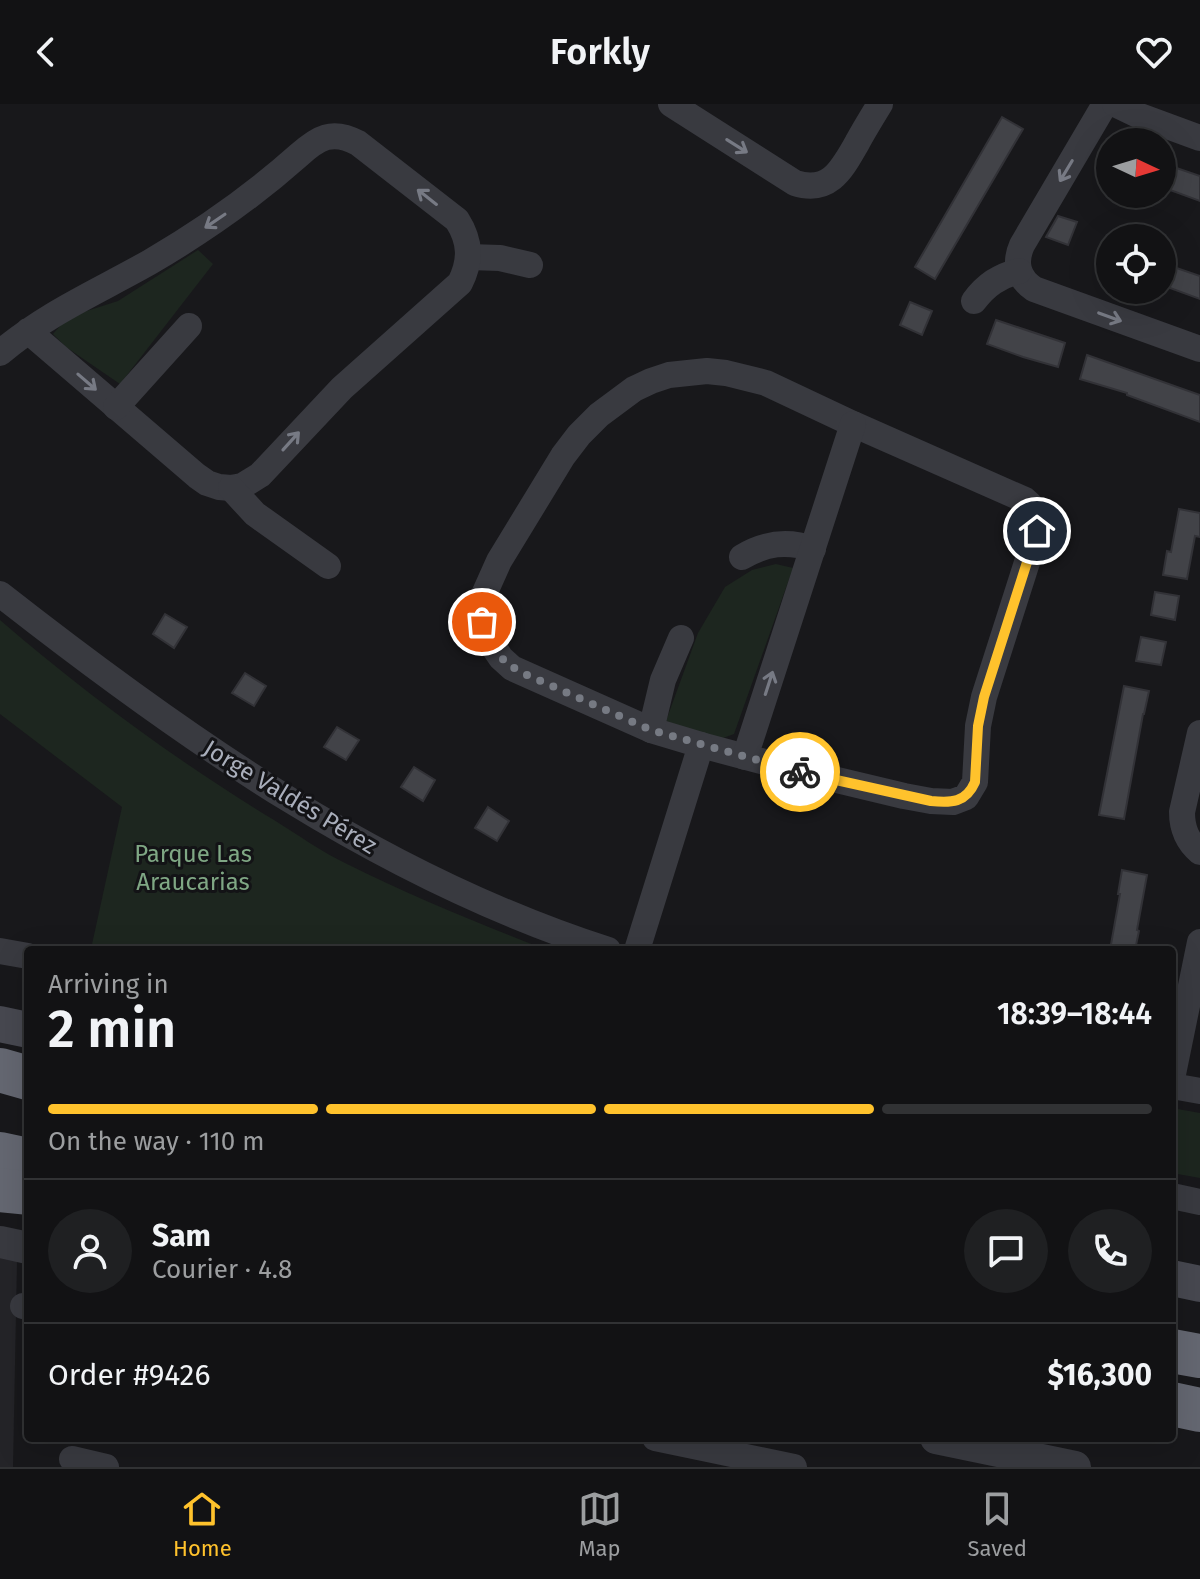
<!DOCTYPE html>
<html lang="en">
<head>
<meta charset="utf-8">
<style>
  :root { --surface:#121214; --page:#1f2022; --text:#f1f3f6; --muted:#9c9ea0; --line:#313234; --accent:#ffc22c }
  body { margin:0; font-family:"Fira Sans",sans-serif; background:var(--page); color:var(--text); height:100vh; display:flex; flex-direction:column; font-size:30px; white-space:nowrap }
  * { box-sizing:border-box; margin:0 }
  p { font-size:26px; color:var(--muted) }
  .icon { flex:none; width:44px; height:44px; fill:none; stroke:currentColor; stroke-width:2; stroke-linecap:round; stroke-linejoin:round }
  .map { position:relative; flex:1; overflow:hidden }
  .sheet { position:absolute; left:24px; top:842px; width:1152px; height:496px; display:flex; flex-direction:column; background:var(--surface); border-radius:8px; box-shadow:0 8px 32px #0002,0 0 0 2px var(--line) }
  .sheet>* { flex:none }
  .needle { width:52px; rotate:94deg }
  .fabs { position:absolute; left:1096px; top:24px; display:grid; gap:16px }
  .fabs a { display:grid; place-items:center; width:80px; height:80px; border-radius:50%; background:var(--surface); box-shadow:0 8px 32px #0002,0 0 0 2px var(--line); font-size:40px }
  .pin { position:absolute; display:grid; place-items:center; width:68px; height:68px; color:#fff; margin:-34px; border:4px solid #fff; border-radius:50%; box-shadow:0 2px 8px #0007 }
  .courier { position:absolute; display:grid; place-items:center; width:80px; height:80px; margin:-40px; border:6px solid #ffc22c; border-radius:50%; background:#fff; color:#222; box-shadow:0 2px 10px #0007 }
  .head em { font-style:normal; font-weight:600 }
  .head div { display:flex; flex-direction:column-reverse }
  .head { display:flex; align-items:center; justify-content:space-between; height:136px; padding:0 24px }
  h1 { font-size:52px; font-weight:600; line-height:60px }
  .bar { display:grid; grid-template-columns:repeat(4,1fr); gap:12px 8px; align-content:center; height:96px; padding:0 24px }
  .bar i { height:10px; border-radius:6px; background:var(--line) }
  .bar .current { background:var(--accent) }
  .bar p { grid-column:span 4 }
  .line { display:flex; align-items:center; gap:20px; padding:0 24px; border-top:2px solid var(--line) }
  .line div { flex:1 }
  .round { display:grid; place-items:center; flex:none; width:84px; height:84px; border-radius:42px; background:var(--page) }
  header { display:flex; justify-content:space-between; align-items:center; height:104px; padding:0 24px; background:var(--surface); font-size:36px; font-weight:600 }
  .dock { display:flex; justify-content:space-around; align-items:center; height:112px; border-top:2px solid var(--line); background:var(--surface); font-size:22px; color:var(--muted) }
  .dock a { display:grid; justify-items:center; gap:4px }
  .dock .current { color:var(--accent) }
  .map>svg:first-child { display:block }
</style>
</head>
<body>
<header><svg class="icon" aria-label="back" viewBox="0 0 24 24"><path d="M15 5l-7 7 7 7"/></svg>Forkly<svg class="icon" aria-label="heart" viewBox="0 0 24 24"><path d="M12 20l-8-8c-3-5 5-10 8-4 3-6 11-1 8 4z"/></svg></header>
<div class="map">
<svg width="1200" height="1363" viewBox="0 0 1200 1363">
  <rect width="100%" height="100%" fill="#18181b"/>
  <path fill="#242428" d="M0 1153 17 1157 13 1363H0Z"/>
  <g fill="#1d261f">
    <path d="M198 146 213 160 120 280 66 243 53 230 68 213 118 197Z"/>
    <path d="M776 460 793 464 734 630 715 637 666 617 698 529 725 483 752 466Z"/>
    <path d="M0 516C86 590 177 657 274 716 298 731 322 748 347 760 412 792 479 820 547 846H98L91 845 122 703 0 610Z"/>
    <path d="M1172 1004 1200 1009V1074L1172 1069Z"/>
  </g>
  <g fill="#424348" stroke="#323237" stroke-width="2">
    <path d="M1002 13 1023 25 935 175 915 163Z"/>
    <path d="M1162 59 1200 72V97L1162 83Z"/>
    <path d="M1058 112 1077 118 1068 141 1046 133Z"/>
    <path d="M1162 159 1200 172V195L1162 181Z"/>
    <path d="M910 198 932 207 922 231 900 221Z"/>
    <path d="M996 216 1065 239 1058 263 1023 253 987 240Z"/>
    <path d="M1087 251 1200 291V318L1127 291V289L1080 275Z"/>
    <path d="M1179 405 1200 409V433L1195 432 1187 475 1163 471 1167 447 1171 448Z"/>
    <path d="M1155 488 1179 492 1175 516 1151 511Z"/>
    <path d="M165 510 187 523 174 544 153 530Z"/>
    <path d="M1141 533 1166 538 1161 561 1136 557Z"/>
    <path d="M245 569 266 582 254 602 232 589Z"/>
    <path d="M1124 582 1149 587 1144 610H1143L1124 715 1099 711Z"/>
    <path d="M337 623 359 636 346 656 324 643Z"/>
    <path d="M414 663 435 676 423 697 401 683Z"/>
    <path d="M488 703 509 717 497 737 475 724Z"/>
    <path d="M1122 766 1147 771 1137 826 1139 827 1135 846H1110L1120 790H1118Z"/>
  </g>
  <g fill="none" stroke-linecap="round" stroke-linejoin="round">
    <g stroke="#393a40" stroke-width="26">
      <path d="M671 0 795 79C830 90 842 65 857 39 864 26 872 13 880 0"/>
      <path d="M1105 0 1022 141C1014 159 1018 174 1034 185L1200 245"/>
      <path d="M1115 0 1140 12 1200 34"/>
      <path d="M469 153 500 154 530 161"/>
      <path d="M974 197C986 181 999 172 1019 167"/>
      <path d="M0 249C45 210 99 187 150 158 203 127 253 92 299 51 318 34 332 25 358 39L457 116C471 138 471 157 460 179L342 284 260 371 242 382 231 384 219 383 207 379 197 372 28 227"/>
      <path d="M707 267 726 269 766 279 853 320 1025 396C1036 405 1039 413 1037 427L984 593 978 622 975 678 966 693 953 698 931 697 904 692 787 664 701 641 651 626 512 564 501 554 486 532 482 518V495L499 457 563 352 579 331 599 311 634 285 651 277 669 271Z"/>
      <path d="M116 303 189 222"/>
      <path d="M231 384 255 410 328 462"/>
      <path d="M742 453C765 439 787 436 813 445"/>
      <path d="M0 490C185 635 381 773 608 846"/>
      <path d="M651 626 663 576 681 534"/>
      <path d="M1200 629 1182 708C1182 725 1187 737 1200 748"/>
      <path d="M745 653 853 320"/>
      <path d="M637 846 701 641"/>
      <path d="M0 847 28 852"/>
      <path d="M1172 975 1200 838"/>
      <path d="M1172 982 1200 987"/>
      <path d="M1172 1092 1200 1098"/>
      <path d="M23 1202 28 1203"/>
      <path d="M655 1334 794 1363"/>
      <path d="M72 1355 106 1363"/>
    </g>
    <g stroke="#393a40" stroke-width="32">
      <path d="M0 1138 28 1144"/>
      <path d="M936 1334 1075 1363"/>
    </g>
    <g stroke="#474850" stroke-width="36">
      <path d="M0 920 28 926"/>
      <path d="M1172 1174 1200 1180"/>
    </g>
    <g stroke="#646771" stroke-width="44">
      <path d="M0 966 28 974"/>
      <path d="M0 1050 28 1056"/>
      <path d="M0 1086 28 1089"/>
      <path d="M1172 1247 1200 1252"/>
      <path d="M1172 1300 1200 1306"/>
    </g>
  </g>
  <defs><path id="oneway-shaft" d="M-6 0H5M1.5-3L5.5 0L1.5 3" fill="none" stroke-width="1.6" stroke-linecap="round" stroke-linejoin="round" transform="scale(2)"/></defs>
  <g stroke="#777a84">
    <use href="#oneway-shaft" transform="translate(737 42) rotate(32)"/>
    <use href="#oneway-shaft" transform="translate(1066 67) rotate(121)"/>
    <use href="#oneway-shaft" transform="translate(427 93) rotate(-142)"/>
    <use href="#oneway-shaft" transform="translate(215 117) rotate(146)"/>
    <use href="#oneway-shaft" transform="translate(1110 213) rotate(20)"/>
    <use href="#oneway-shaft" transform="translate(87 278) rotate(41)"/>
    <use href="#oneway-shaft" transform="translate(291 337) rotate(-48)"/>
    <use href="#oneway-shaft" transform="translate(769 579) rotate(-72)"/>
  </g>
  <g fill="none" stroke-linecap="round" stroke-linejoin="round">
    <path stroke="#767a83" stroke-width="8" stroke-dasharray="0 14.4" d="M482 518C489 543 502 559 525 570L651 626 800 668"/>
    <path stroke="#ffc22c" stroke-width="10" d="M800 668 931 697C951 699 966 699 975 678L978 622 984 593 1037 427"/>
  </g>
  <g text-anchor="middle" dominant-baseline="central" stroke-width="6" stroke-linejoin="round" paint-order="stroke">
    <g font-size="24" fill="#a9aebb" stroke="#131316">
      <text transform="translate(290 693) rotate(31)">Jorge Valdés Pérez</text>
    </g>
    <g font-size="24" fill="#7fa784" stroke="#131316">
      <text x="193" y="750">Parque Las<tspan x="193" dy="28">Araucarias</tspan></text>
    </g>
  </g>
</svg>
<div class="fabs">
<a><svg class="needle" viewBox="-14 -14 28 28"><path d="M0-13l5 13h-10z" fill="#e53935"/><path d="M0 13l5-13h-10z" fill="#9c9ea0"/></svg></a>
<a><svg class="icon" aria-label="locate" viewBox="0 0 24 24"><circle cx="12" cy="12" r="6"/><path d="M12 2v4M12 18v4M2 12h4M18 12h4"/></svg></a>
</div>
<div class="pin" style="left:482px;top:518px;background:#ea580c"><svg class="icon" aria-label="bag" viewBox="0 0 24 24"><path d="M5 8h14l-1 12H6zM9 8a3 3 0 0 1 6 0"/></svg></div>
<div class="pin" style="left:1037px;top:427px;background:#1f2937"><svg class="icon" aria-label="home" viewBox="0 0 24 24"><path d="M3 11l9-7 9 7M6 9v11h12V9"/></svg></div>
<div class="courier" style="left:800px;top:668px"><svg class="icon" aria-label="bike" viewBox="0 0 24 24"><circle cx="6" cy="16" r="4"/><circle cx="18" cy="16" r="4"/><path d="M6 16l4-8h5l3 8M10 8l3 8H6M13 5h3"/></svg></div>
<section class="sheet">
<div class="head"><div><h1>2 min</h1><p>Arriving in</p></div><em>18:39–18:44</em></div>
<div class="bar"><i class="current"></i><i class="current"></i><i class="current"></i><i></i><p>On the way · 110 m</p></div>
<div class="line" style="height:144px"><a class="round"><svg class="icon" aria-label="person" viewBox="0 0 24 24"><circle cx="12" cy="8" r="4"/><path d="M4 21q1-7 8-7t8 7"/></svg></a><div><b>Sam</b><p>Courier · 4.8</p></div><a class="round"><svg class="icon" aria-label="chat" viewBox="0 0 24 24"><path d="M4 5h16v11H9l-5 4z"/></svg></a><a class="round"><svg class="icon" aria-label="phone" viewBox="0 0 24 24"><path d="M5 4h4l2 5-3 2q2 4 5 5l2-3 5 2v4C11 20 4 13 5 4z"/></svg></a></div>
<div class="line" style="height:104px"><div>Order #9426</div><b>$16,300</b></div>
</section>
</div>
<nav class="dock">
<a class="current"><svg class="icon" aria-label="home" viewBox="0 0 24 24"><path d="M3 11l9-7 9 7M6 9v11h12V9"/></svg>Home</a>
<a><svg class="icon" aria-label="map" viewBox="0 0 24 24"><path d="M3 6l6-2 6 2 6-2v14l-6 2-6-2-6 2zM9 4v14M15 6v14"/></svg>Map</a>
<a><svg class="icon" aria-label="saved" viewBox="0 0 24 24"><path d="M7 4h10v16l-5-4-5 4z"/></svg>Saved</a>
</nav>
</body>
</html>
